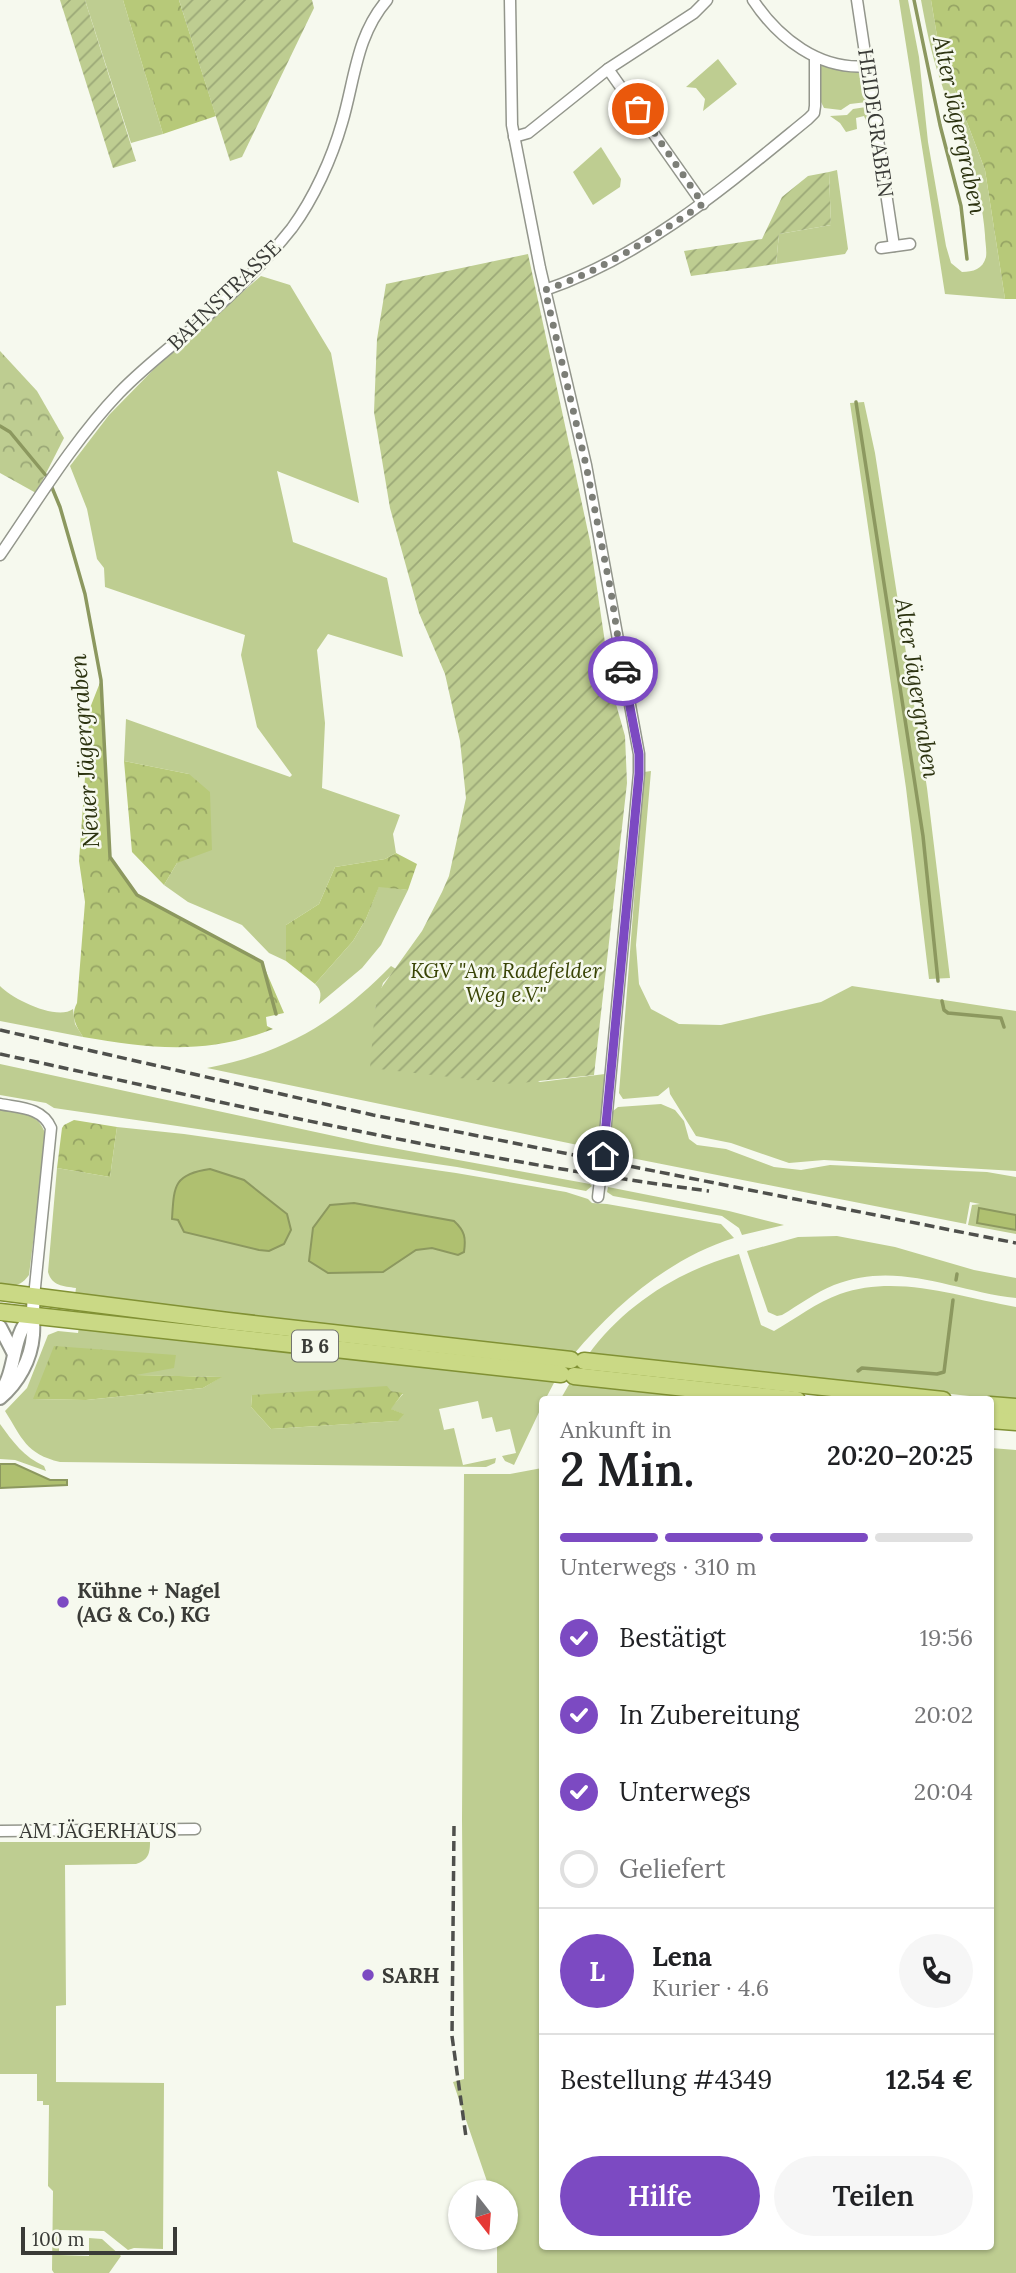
<!DOCTYPE html>
<html lang="de">
<head>
<meta charset="utf-8">
<style>
  :root { --surface:#fff; --page:#f6f6f6; --text:#202124; --muted:#757577; --line:#e0e0e0; --accent:#7c4ac2 }
  body { margin:0; font-family:Lora,serif; background:var(--page); color:var(--text); height:100vh; display:flex; flex-direction:column; font-size:26px; white-space:nowrap }
  * { box-sizing:border-box; margin:0 }
  p { font-size:23px; color:var(--muted) }
  .icon { flex:none; width:38px; height:38px; fill:none; stroke:currentColor; stroke-width:2; stroke-linecap:round; stroke-linejoin:round }
  .map { position:relative; flex:1; overflow:hidden }
  .details { position:absolute; left:539px; top:1396px; width:455px; height:854px; display:flex; flex-direction:column; background:var(--surface); border-radius:7px; box-shadow:0 2px 5px #0004 }
  .details>* { flex:none }
  .needle { width:46px; rotate:163deg }
  .controls { position:absolute; left:448px; top:2180px; display:grid; gap:14px }
  .controls a { display:grid; place-items:center; width:70px; height:70px; border-radius:50%; background:var(--surface); box-shadow:0 2px 5px #0004; font-size:35px }
  .scale { position:absolute; left:21px; bottom:18px; width:156px; box-sizing:border-box; padding-left:7px; border:4px solid #3a3b37; border-top:0; font-size:19px; line-height:24px; white-space:nowrap; color:#3a3b37; -webkit-text-stroke:5px #f6f9ee; paint-order:stroke }
  .pin { position:absolute; display:grid; place-items:center; width:60px; height:60px; color:#fff; margin:-30px; border:4px solid #fff; border-radius:50%; box-shadow:0 2px 7px #0007 }
  .courier { position:absolute; display:grid; place-items:center; width:70px; height:70px; margin:-35px; border:5px solid #7c4ac2; border-radius:50%; background:#fff; color:#222; box-shadow:0 2px 9px #0007 }
  .overview em { font-style:normal; font-weight:600 }
  .overview div { display:flex; flex-direction:column-reverse }
  .overview { display:flex; align-items:center; justify-content:space-between; height:119px; padding:0 21px }
  h1 { font-size:46px; font-weight:600; line-height:52px }
  .bar { display:grid; grid-template-columns:repeat(4,1fr); gap:10px 7px; align-content:center; height:84px; padding:0 21px }
  .bar i { height:9px; border-radius:5px; background:var(--line) }
  .bar .on { background:var(--accent) }
  .bar p { grid-column:span 4 }
  .line { display:flex; align-items:center; gap:18px; padding:0 21px; border-top:2px solid var(--line) }
  .line div { flex:1 }
  .round { display:grid; place-items:center; flex:none; width:74px; height:74px; border-radius:37px; background:var(--page) }
  ol { padding:0 21px; list-style:none }
  li { display:flex; align-items:center; gap:21px; height:77px }
  li p { margin-inline-start:auto }
  li .icon { padding:7px; border-radius:50%; background:var(--accent); color:#fff; stroke-width:4 }
  li:last-child { color:var(--muted) }
  li i { width:38px; height:38px; border:4px solid var(--line); border-radius:50% }
  .primary-button { display:flex; gap:14px; margin-top:auto; padding:14px 21px }
  .primary-button a { flex:1; height:80px; border-radius:42px; background:var(--accent); color:#fff; font-size:28px; font-weight:600; line-height:80px; text-align:center }
  .primary-button a+a { background:var(--page); color:var(--text) }
  .map>svg:first-child { display:block }
</style>
</head>
<body>
<div class="map">
<svg width="1016" height="2273" viewBox="0 0 1016 2273">
  <defs>
    <pattern id="forest-crowns" width="20" height="18" patternUnits="userSpaceOnUse" patternTransform="scale(1.75)"><rect width="20" height="18" fill="#b7c979"/><path d="M2 6a3 3 0 1 1 6 0M12 15a3 3 0 1 1 6 0" fill="none" stroke="#96a464"/></pattern>
    <pattern id="park-crowns" width="20" height="18" patternUnits="userSpaceOnUse" patternTransform="scale(1.75)"><rect width="20" height="18" fill="#becd91"/><path d="M2 6a3 3 0 1 1 6 0M12 15a3 3 0 1 1 6 0" fill="none" stroke="#9ba877"/></pattern>
    <pattern id="garden-furrows" width="10" height="10" patternUnits="userSpaceOnUse" patternTransform="scale(1.75)"><rect width="10" height="10" fill="#becd91"/><path d="M-1 1l2-2M0 10L10 0M9 11l2-2" fill="none" stroke="#9ba877"/></pattern>
  </defs>
  <rect width="100%" height="100%" fill="#f6f9ee"/>
  <g fill="#becd91" fill-rule="evenodd">
    <path d="M85 0H123L163 134 131 143Z"/>
    <path d="M899 0H908L919 57 928 142 946 246 951 263 962 272C973 272 983 269 986 257 987 250 985 241 985 235 982 181 956 130 940 79 931 53 926 27 921 0H931L939 48 985 170 1005 299 945 294Z"/>
    <path d="M718 59 737 84 703 111 705 99 696 88 686 87Z"/>
    <path d="M821 65 862 73 867 102 850 104 841 110 824 108 819 98Z"/>
    <path d="M866 107 870 110 873 134H869L867 123 864 116 856 118 857 129 846 132 840 123 830 116 847 115 853 109Z"/>
    <path d="M601 147 621 179 620 187 593 205 573 172Z"/>
    <path d="M837 170 848 249 845 254 776 264 779 234 831 225 829 172Z"/>
    <path d="M261 276 290 285 331 353 359 503 277 471 293 542 387 578 403 657 328 634 317 650 325 723 322 788 400 815 393 834 396 853 385 859 335 867 319 904 286 925V961L269 953 242 925 188 902 164 885 177 863 189 774 124 761 126 719 290 777 292 775 257 727 241 655 245 635 105 587 104 568 97 559 87 509 70 466 109 415 154 369Z"/>
    <path d="M864 402 875 453 927 788 950 978 929 979 906 788 850 403Z"/>
    <path d="M651 771 636 945 639 984 651 1009 679 1024 721 1025 821 1002 852 986 1016 1011V1171L824 1160 789 1163 731 1143 696 1136 670 1094 669 1087 658 1096 623 1099 619 1093 644 772Z"/>
    <path d="M379 886 408 890 381 945 362 968 319 1004C321 995 322 991 315 984L353 941 366 919Z"/>
    <path d="M391 966 396 969 383 983 375 1009 540 1082 605 1074 599 1147 597 1149 207 1068C285 1053 336 1022 391 966Z"/>
    <path d="M0 986C12 999 57 1021 73 1009L75 1024 83 1037 0 1021Z"/>
    <path d="M0 1064 371 1144 590 1184 592 1186 586 1191 457 1167 54 1108 46 1103 0 1095Z"/>
    <path d="M661 1104 675 1110 684 1121 689 1139 697 1145 726 1149 774 1167 801 1170 830 1165 987 1172 1016 1177V1234L968 1225 972 1205 980 1204 970 1202 966 1224 611 1154 609 1134 613 1111 618 1107Z"/>
    <path d="M0 1110C21 1113 42 1113 46 1138L29 1275C21 1286 14 1287 0 1285Z"/>
    <path d="M117 1127 184 1134 456 1173 566 1192 588 1199 592 1203 607 1204 721 1224 734 1238C672 1257 616 1304 574 1354L75 1295 76 1288C63 1286 52 1286 48 1272L57 1168 110 1177Z"/>
    <path d="M608 1187 729 1211 784 1225 742 1235 739 1228 722 1216 613 1196 607 1192Z"/>
    <path d="M837 1236 895 1247 974 1270 1016 1278V1298C953 1291 897 1260 834 1285 816 1292 799 1305 782 1315L777 1316 768 1312 747 1251 798 1237Z"/>
    <path d="M739 1254 761 1325 774 1331C795 1319 817 1302 840 1294 898 1274 959 1297 1016 1307V1401L588 1355C624 1305 680 1270 739 1254Z"/>
    <path d="M79 1327 556 1379 545 1400H542V1406L514 1465 505 1461 502 1456 516 1453 510 1429 496 1432 492 1417 482 1419 478 1401 439 1409 444 1430 454 1428 463 1465 496 1458 495 1463 486 1467 60 1462C26 1454 22 1438 5 1411L27 1388 48 1335 58 1331 78 1333ZM176 1355 130 1375 221 1377 203 1388 86 1400 34 1399ZM391 1391 403 1394 390 1409 403 1414 397 1421 271 1429 251 1407 252 1395Z"/>
    <path d="M571 1381 743 1400H560Z"/>
    <path d="M0 1424C13 1442 24 1457 44 1466L46 1471 15 1460 0 1459Z"/>
    <path d="M991 1448 1016 1450V2273H497V2238H506V2193H491L453 2082 464 2079 462 1819 464 1474H510L542 1468V2247H990Z"/>
    <path d="M0 1842H150C150 1854 148 1860 136 1864L65 1865 66 2005 56 2006V2082L164 2083 163 2249 134 2248 128 2250 104 2231 59 2230V2255L89 2256V2238L102 2239 121 2256 109 2273H54L52 2270 53 2191 48 2186 49 2105H43V2101H37V2074H0Z"/>
  </g>
  <g fill="url(#forest-crowns)">
    <path d="M123 0H179L216 116 163 134Z"/>
    <path d="M931 0H1016V299H1005L985 170 939 48Z"/>
    <path d="M101 680 110 857 137 895 262 962 284 1013 266 1017 267 1026 273 1029C206 1055 152 1049 83 1037 76 1026 70 1016 77 1003L85 902 79 861 90 708Z"/>
    <path d="M124 761 189 774 210 792 212 850 177 863 164 885 132 852Z"/>
    <path d="M396 853 417 864 408 890 379 887 366 919 353 941 315 984 286 961V925L319 904 335 867 385 859Z"/>
    <path d="M74 1120 117 1127 110 1177 57 1168 62 1128 64 1125Z"/>
    <path d="M54 1346 176 1355 174 1368 136 1375 222 1377 203 1388 86 1400 33 1399Z"/>
    <path d="M387 1386 391 1391 403 1393 391 1409 404 1414 398 1421 271 1429 251 1407 252 1395Z"/>
  </g>
  <path fill="url(#park-crowns)" d="M0 351 37 391 64 438 36 493 0 473Z"/>
  <g fill="url(#garden-furrows)">
    <path d="M60 0H85L136 161 113 168Z"/>
    <path d="M179 0H312L314 8 242 157 230 161Z"/>
    <path d="M829 172 831 225 779 234 776 264 691 276 684 251 762 239 782 197 808 176Z"/>
    <path d="M528 254 590 541 612 690 625 736 627 783 594 1075 512 1084 370 1068 375 1009 379 991 422 931 442 892 449 876 466 798 460 741 445 674 419 613 390 508 374 412 377 339 386 284Z"/>
  </g>
  <g fill="#afc070" stroke="#8c985f" stroke-width="2">
    <path d="M210 1169 244 1180 287 1214 291 1230 284 1244 269 1251 259 1250 184 1232 178 1220 172 1219C174 1187 173 1174 210 1169Z"/>
    <path d="M354 1203 454 1221C465 1231 466 1238 464 1252L458 1255 432 1248 416 1250 383 1272 328 1273 309 1261 313 1228 330 1205Z"/>
    <path d="M979 1208 1016 1215V1230L977 1223Z"/>
    <path d="M0 1464H15L50 1480H67V1485L0 1488Z"/>
  </g>
  <g fill="none" stroke-linecap="round" stroke-linejoin="round">
    <g stroke="#8c985f" stroke-width="3.5">
      <path d="M914 0 940 125 961 206 967 259"/>
      <path d="M856 402 923 836 938 981"/>
      <path d="M0 426 10 432 48 478 60 507 85 594 101 680 110 857 137 895 262 962 276 1014"/>
      <path d="M942 1001 944 1010 948 1013 1001 1018 1004 1027"/>
      <path d="M956 1280 957 1274"/>
      <path d="M858 1371 862 1368 937 1374 944 1372 953 1300"/>
    </g>
    <path stroke="#d0d3c9" stroke-width="10" stroke-dasharray="10 5" stroke-linecap="butt" d="M600 1180 603 1155"/>
    <defs>
      <g id="minor">
        <path d="M510 0 512 125 540 268 586 465 639 754V773L603 1155"/>
        <path d="M753 0C778 38 820 71 868 66"/>
        <path d="M857 0 894 246"/>
        <path d="M608 69 703 204"/>
        <path d="M514 137 528 133 608 69 694 13 707 0"/>
        <path d="M881 248 910 244"/>
        <path d="M545 290C645 256 727 185 808 119L814 113 815 106V58"/>
        <path d="M0 555C37 501 74 440 119 393 144 367 172 346 199 323 232 295 265 262 292 228 314 198 332 158 342 123 355 79 356 36 387 0"/>
        <path d="M0 1104C19 1108 42 1107 51 1128L34 1297"/>
        <path d="M598 1197 600 1180"/>
        <path d="M0 1831 195 1829"/>
      </g>
      <g id="tertiary">
        <path d="M0 1327 14 1354"/>
        <path d="M1 1392C17 1368 11 1337 31 1316"/>
        <path d="M0 1398C18 1383 31 1360 33 1335 34 1322 32 1311 34 1297"/>
      </g>
      <g id="primary">
        <path d="M0 1292 228 1321 571 1360"/>
        <path d="M0 1312 561 1374"/>
        <path d="M584 1361 943 1400"/>
        <path d="M574 1376 797 1400"/>
        <path d="M990 1405 1016 1407"/>
        <path d="M990 1420 1016 1422"/>
      </g>
    </defs>
    <use href="#minor" stroke="#93968c" stroke-width="13"/>
    <use href="#tertiary" stroke="#93968c" stroke-width="16"/>
    <use href="#primary" stroke="#819134" stroke-width="19"/>
    <use href="#minor" stroke="#fff" stroke-width="10"/>
    <use href="#tertiary" stroke="#fff" stroke-width="12"/>
    <use href="#primary" stroke="#cad985" stroke-width="16"/>
    <g stroke="#4f504c" stroke-width="3.5" stroke-dasharray="10 5" stroke-linecap="butt">
      <path d="M0 1030 373 1115 1016 1243"/>
      <path d="M0 1054C235 1105 470 1160 709 1191"/>
      <path d="M454 1826 452 2036 466 2137"/>
    </g>
  </g>
  <g fill="none" stroke-linecap="round" stroke-linejoin="round">
    <path stroke="#7c7e77" stroke-width="7" stroke-dasharray="0 12.6" d="M623 671 611 592 586 465 545 290C602 271 653 237 703 204L638 109"/>
    <path stroke="#7c4ac2" stroke-width="9" d="M603 1156 639 774V754L623 671"/>
  </g>
  <g fill="#7c4ac2" stroke="#f6f9ee" stroke-width="2.5">
    <circle cx="63" cy="1602" r="7"/>
    <circle cx="368" cy="1975" r="7"/>
  </g>
  <g text-anchor="middle" dominant-baseline="central" stroke-width="5" stroke-linejoin="round" paint-order="stroke">
    <rect fill="#f6f9ee" stroke="#72746e" stroke-width="2" x="292" y="1330.5" width="46" height="31" rx="5"/>
    <g font-size="19" font-weight="bold" fill="#3a3b37">
      <text x="315" y="1346">B 6</text>
    </g>
    <g font-size="21" fill="#3a3b37" stroke="#f6f9ee">
      <text transform="translate(876 123) rotate(82)">HEIDEGRABEN</text>
      <text transform="translate(224 295) rotate(-44)">BAHNSTRASSE</text>
      <text x="98" y="1830">AM JÄGERHAUS</text>
    </g>
    <g font-size="21" font-style="italic" fill="#394405" stroke="#f6f9ee">
      <text x="506" y="970">KGV "Am Radefelder<tspan x="506" dy="24">Weg e.V."</tspan></text>
    </g>
    <g font-size="21" font-weight="bold" fill="#3a3b37" stroke="#f6f9ee" text-anchor="start">
      <text x="77" y="1590">Kühne + Nagel<tspan x="77" dy="24">(AG &amp; Co.) KG</tspan></text>
      <text x="382" y="1975">SARH</text>
    </g>
    <g font-size="23" font-style="italic" fill="#2c3310" stroke="#f6f9ee">
      <text transform="translate(960 125) rotate(78)">Alter Jägergraben</text>
      <text transform="translate(918 688) rotate(81)">Alter Jägergraben</text>
      <text transform="translate(84 751) rotate(-94)">Neuer Jägergraben</text>
    </g>
  </g>
</svg>
<div class="controls">
<a><svg class="needle" viewBox="-14 -14 28 28"><path d="M0-13l5 13h-10z" fill="#e53935"/><path d="M0 13l5-13h-10z" fill="#757577"/></svg></a>
</div>
<div class="scale">100 m</div>
<div class="pin" style="left:638px;top:109px;background:#ea580c"><svg class="icon" aria-label="bag" viewBox="0 0 24 24"><path d="M5 8h14l-1 12H6zM9 8a3 3 0 0 1 6 0"/></svg></div>
<div class="pin" style="left:603px;top:1156px;background:#1f2937"><svg class="icon" aria-label="home" viewBox="0 0 24 24"><path d="M3 11l9-7 9 7M6 9v11h12V9"/></svg></div>
<div class="courier" style="left:623px;top:671px"><svg class="icon" aria-label="car" viewBox="0 0 24 24"><path d="M5 17H2v-5l4-1 3-4h7l3 4 3 1v5h-3M9 17h6M6 11h13"/><circle cx="7" cy="17" r="2"/><circle cx="17" cy="17" r="2"/></svg></div>
<section class="details">
<div class="overview"><div><h1>2 Min.</h1><p>Ankunft in</p></div><em>20:20–20:25</em></div>
<div class="bar"><i class="on"></i><i class="on"></i><i class="on"></i><i></i><p>Unterwegs · 310 m</p></div>
<ol>
<li><svg class="icon" aria-label="check" viewBox="0 0 24 24"><path d="M5 12l5 5 9-10"/></svg>Bestätigt<p>19:56</p></li>
<li><svg class="icon" aria-label="check" viewBox="0 0 24 24"><path d="M5 12l5 5 9-10"/></svg>In Zubereitung<p>20:02</p></li>
<li><svg class="icon" aria-label="check" viewBox="0 0 24 24"><path d="M5 12l5 5 9-10"/></svg>Unterwegs<p>20:04</p></li>
<li><i></i>Geliefert</li>
</ol>
<div class="line" style="height:126px"><b class="round" style="background:var(--accent);color:#fff">L</b><div><b>Lena</b><p>Kurier · 4.6</p></div><a class="round"><svg class="icon" aria-label="phone" viewBox="0 0 24 24"><path d="M5 4h4l2 5-3 2q2 4 5 5l2-3 5 2v4C11 20 4 13 5 4z"/></svg></a></div>
<div class="line" style="height:91px"><div>Bestellung #4349</div><b>12.54 €</b></div>
<div class="primary-button"><a>Hilfe</a><a>Teilen</a></div>
</section>
</div>
</body>
</html>
